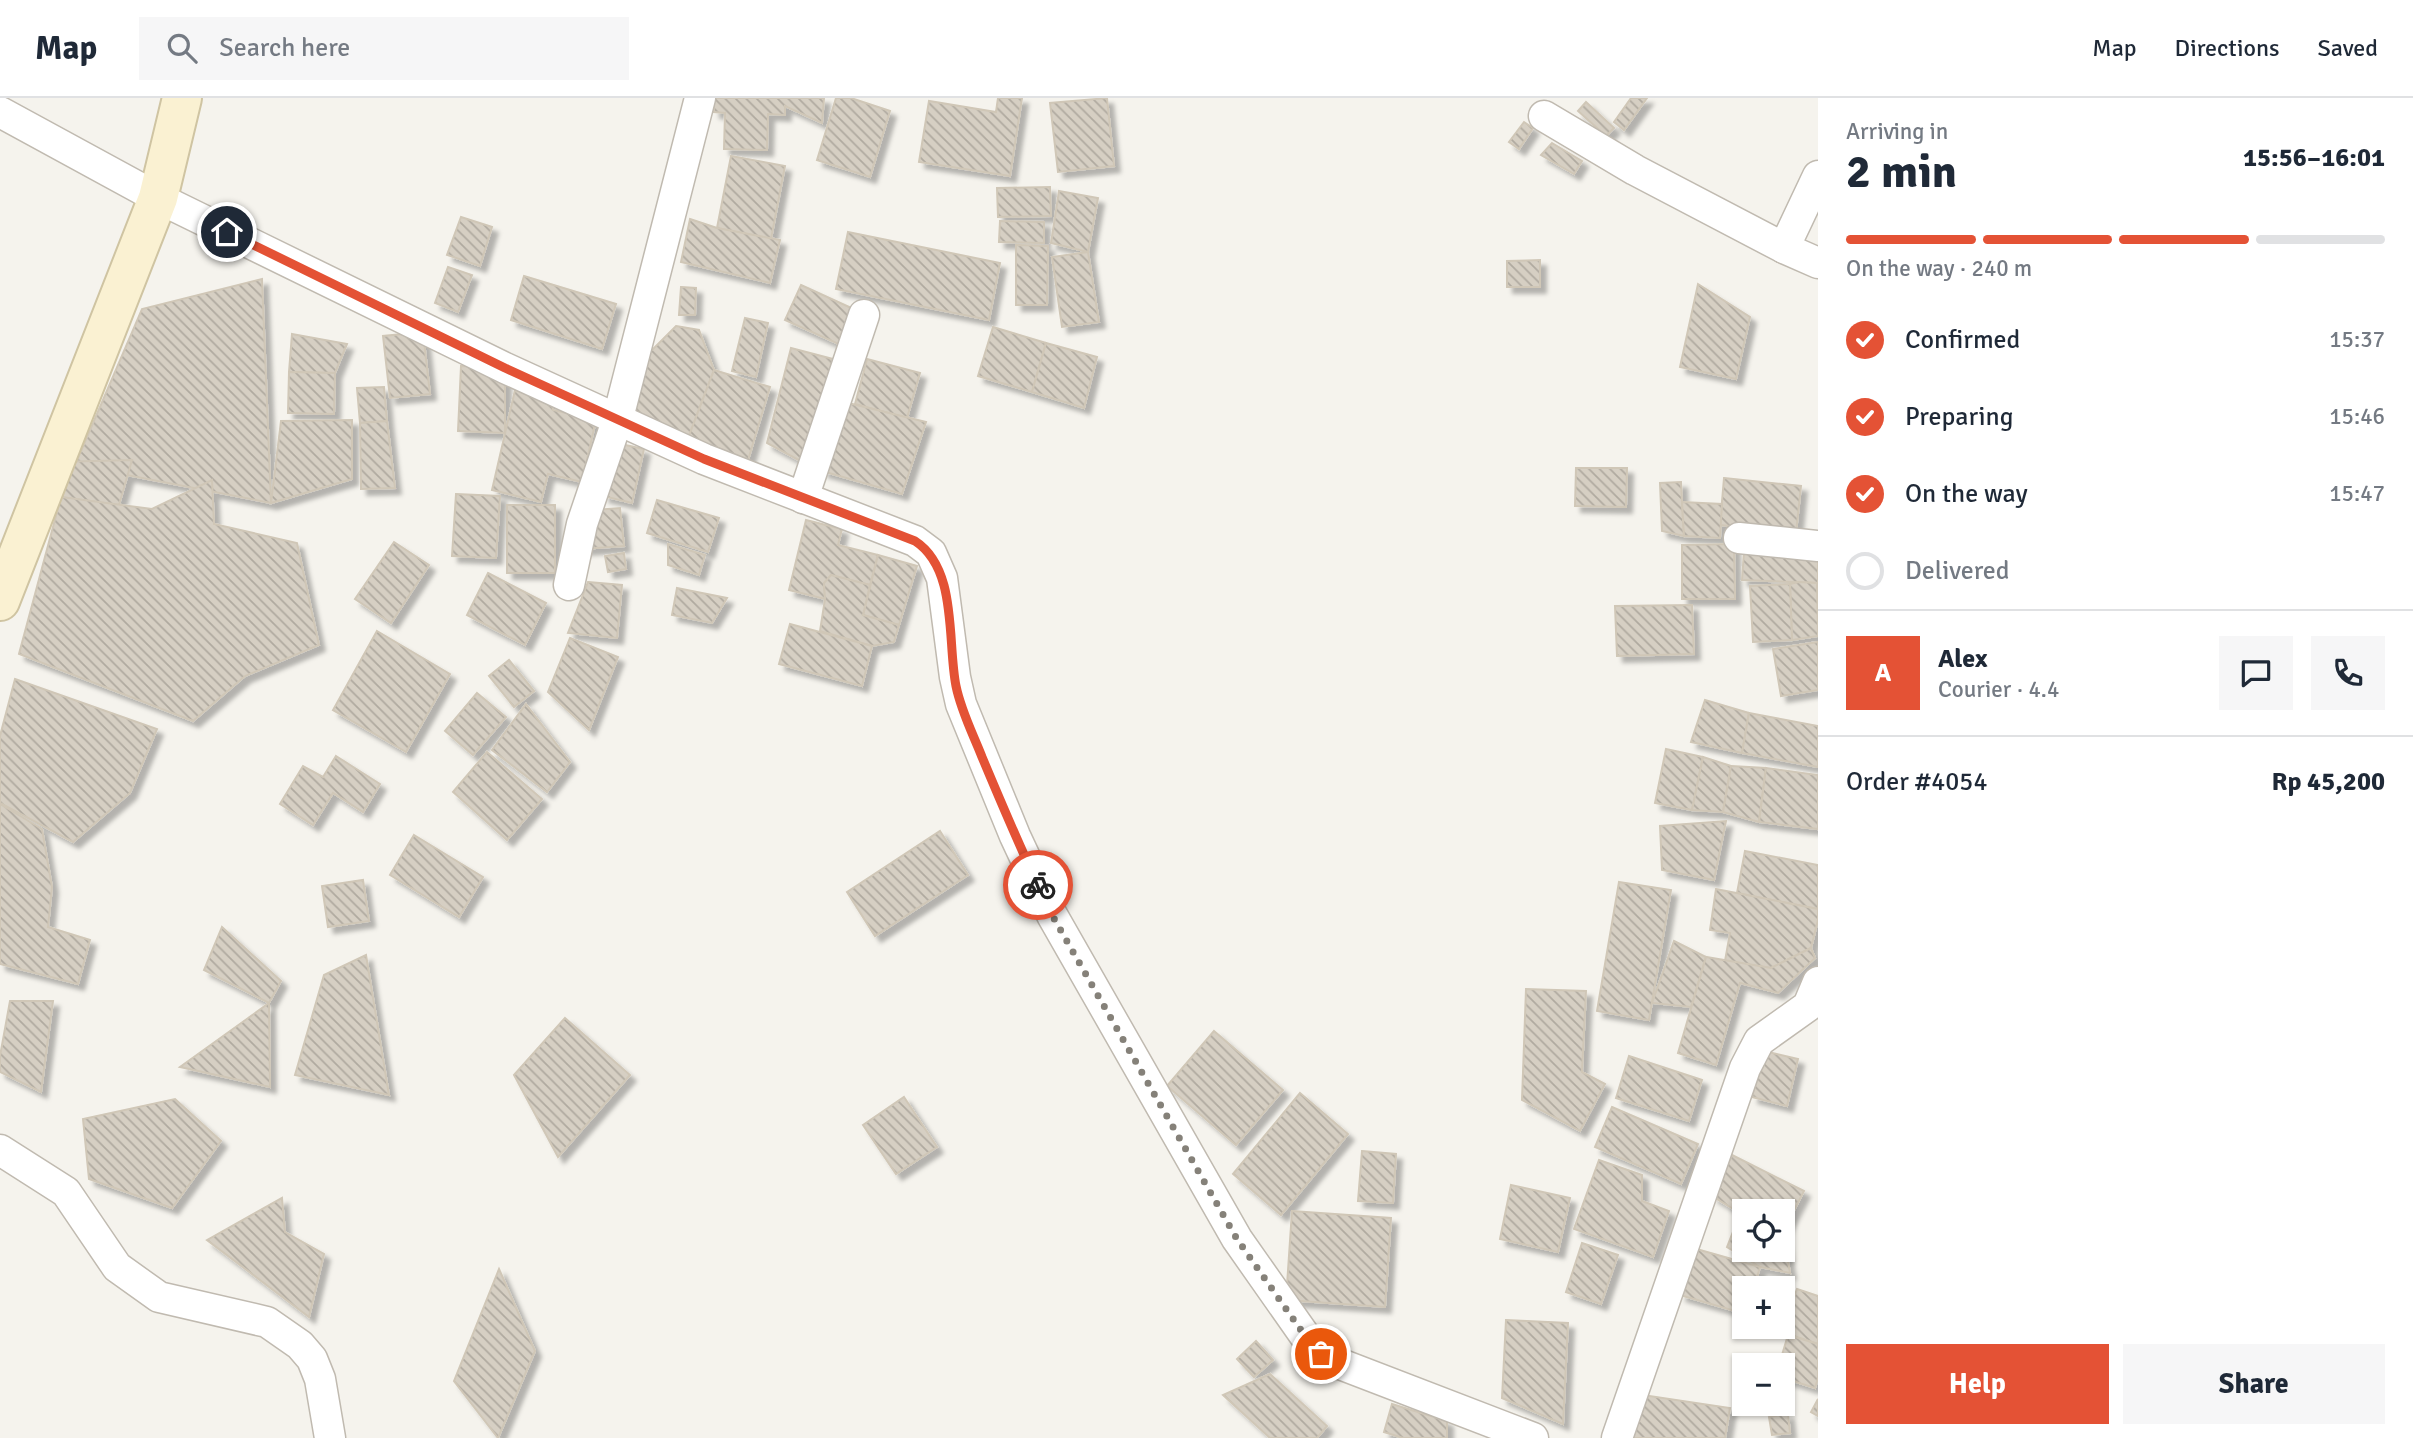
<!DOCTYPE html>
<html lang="en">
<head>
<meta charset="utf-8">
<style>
  :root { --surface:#fff; --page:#f6f6f7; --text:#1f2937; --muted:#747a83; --line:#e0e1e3; --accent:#e45235 }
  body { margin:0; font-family:Signika,sans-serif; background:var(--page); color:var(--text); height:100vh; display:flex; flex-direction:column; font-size:26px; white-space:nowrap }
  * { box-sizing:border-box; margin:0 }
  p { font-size:23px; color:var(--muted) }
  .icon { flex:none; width:38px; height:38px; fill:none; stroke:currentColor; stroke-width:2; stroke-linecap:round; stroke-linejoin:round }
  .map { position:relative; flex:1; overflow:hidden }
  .sheet { display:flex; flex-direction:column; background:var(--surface); width:595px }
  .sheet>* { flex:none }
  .fabs { position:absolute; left:1732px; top:1101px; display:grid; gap:14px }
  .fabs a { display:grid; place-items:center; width:63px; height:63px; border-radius:0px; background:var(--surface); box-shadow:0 2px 5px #0004; font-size:35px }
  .pin { position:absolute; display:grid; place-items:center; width:60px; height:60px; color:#fff; margin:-30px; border:4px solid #fff; border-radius:50%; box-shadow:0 2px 7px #0007 }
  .courier { position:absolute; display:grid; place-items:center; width:70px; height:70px; margin:-35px; border:5px solid #e45235; border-radius:50%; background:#fff; color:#222; box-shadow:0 2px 9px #0007 }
  .headline em { font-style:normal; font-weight:700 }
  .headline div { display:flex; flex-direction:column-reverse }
  .headline { display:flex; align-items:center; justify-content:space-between; height:119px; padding:0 28px }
  h1 { font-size:46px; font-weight:700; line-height:52px }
  .bar { display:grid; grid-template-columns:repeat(4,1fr); gap:10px 7px; align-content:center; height:84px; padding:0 28px }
  .bar i { height:9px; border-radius:5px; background:var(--line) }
  .bar .on { background:var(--accent) }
  .bar p { grid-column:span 4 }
  .line { display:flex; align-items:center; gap:18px; padding:0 28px; border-top:2px solid var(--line) }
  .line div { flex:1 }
  .round { display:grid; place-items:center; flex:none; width:74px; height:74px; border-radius:0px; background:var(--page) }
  ol { padding:0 28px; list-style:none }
  li { display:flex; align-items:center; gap:21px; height:77px }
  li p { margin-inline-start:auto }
  li .icon { padding:7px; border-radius:50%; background:var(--accent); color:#fff; stroke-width:4 }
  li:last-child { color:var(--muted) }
  li i { width:38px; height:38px; border:4px solid var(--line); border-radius:50% }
  .primary-button { display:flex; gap:14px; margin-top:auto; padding:14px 28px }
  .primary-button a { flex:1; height:80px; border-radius:0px; background:var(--accent); color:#fff; font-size:28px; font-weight:700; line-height:80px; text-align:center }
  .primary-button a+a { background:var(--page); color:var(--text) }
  header { display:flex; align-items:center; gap:42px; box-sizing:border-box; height:98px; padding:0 35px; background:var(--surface); border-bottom:2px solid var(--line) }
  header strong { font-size:33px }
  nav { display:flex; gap:38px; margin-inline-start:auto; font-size:24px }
  .search { width:490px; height:63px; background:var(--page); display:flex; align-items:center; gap:18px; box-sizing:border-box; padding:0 24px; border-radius:0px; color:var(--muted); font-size:26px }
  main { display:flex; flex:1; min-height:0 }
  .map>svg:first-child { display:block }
</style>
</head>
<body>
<header>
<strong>Map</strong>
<div class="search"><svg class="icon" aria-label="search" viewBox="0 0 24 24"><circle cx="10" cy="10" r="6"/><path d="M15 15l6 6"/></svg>Search here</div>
<nav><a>Map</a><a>Directions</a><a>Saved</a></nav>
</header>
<main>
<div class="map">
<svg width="1818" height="1340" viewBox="0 0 1818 1340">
  <defs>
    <pattern id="building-back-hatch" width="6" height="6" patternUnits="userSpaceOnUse" patternTransform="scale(1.75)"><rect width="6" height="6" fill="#d6cfc3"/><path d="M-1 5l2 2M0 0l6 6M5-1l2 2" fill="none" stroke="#b0aaa0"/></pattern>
    <filter id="shadow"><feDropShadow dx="6" dy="6" stdDeviation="2" flood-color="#0004"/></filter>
  </defs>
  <rect width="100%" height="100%" fill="#f5f3ed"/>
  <g fill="url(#building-back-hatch)" stroke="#d0c7b7" stroke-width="2" filter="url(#shadow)">
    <path d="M714 0H824L822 25 785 8V17L768 16 767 52 724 51 725 15 714 14Z"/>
    <path d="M836 0H851L890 13 870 79 817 62Z"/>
    <path d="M998 0H1022L1010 78 919 64 929 3 996 14Z"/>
    <path d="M1107 0 1114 68 1058 74 1050 5Z"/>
    <path d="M1631 0H1647L1624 32 1614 24Z"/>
    <path d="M1586 4 1614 30 1606 38 1578 13Z"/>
    <path d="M1524 24 1533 30 1519 51 1509 44Z"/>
    <path d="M1552 45 1582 63 1574 76 1541 57Z"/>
    <path d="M731 58 785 68 771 141 717 130Z"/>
    <path d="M1050 89 1051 118 998 119 997 90Z"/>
    <path d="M1059 93 1098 100 1088 154 1051 145Z"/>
    <path d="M461 119 492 129 480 168 447 157Z"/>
    <path d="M690 121 717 130 780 142 770 185 681 164Z"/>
    <path d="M1000 123 1044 124V145L999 144Z"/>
    <path d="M848 134 1000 165 989 222 836 191Z"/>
    <path d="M1016 147 1048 148 1047 207H1016Z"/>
    <path d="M1088 154 1099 224 1062 229 1052 159Z"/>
    <path d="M1540 162V189H1507V163Z"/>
    <path d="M448 169 472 177 458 214 435 205Z"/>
    <path d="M524 178 616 206 602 251 511 222Z"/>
    <path d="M262 181 271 405 75 367 142 211Z"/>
    <path d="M1698 186 1750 219 1736 281 1680 269Z"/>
    <path d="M801 187 858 213 843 248 785 222Z"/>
    <path d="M681 189 696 190 695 217H679Z"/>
    <path d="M745 220 768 225 756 279 732 273Z"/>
    <path d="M676 228 699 232 714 272 687 343 623 317 647 257Z"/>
    <path d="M993 229 1046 245 1032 294 978 278Z"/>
    <path d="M423 234 430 296 390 300 383 238Z"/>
    <path d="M292 236 347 246 335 275 289 274Z"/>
    <path d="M1046 245 1097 259 1084 310 1032 294Z"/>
    <path d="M791 250 833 261 806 366 767 345Z"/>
    <path d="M867 261 920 275 907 320 855 306Z"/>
    <path d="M461 268 505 270V335L458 333Z"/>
    <path d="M714 272 770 289 746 369 687 343Z"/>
    <path d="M289 274 335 275 334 316 288 315Z"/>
    <path d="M384 289 387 323 360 325 357 290Z"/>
    <path d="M515 292 551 301 553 312 596 322 582 384 548 376 541 404 492 392Z"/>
    <path d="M844 304 926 324 902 396 822 373Z"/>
    <path d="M352 322V381L271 405 281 323Z"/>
    <path d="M387 323 395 390 361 391 360 325Z"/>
    <path d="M616 345 644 351 632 405 603 398Z"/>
    <path d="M132 362 119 407 61 399 56 364Z"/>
    <path d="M1576 370H1627L1626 409 1575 408Z"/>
    <path d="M1724 380 1801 388 1796 435 1720 427Z"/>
    <path d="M212 382 214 426 297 445 319 547 245 578 193 623 19 556 61 399 152 411Z"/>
    <path d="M1681 384 1682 404 1684 438 1662 433 1660 385Z"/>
    <path d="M456 396 500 398 496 460 452 458Z"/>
    <path d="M657 402 719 420 708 454 647 435Z"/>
    <path d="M1682 404 1722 406 1720 440 1684 438Z"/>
    <rect x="507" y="407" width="48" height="68"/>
    <path d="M620 410 624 448 583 451 595 412Z"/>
    <path d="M806 422 842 431 838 447 878 457 870 487 831 477 824 485 825 501 789 492Z"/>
    <path d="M394 444 429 467 391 525 355 501Z"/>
    <path d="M668 446 705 457 699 477 668 467Z"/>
    <path d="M1734 446 1735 501H1682V447Z"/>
    <path d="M1744 454 1818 456V485L1742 482Z"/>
    <path d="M624 455 626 471 608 474 605 458Z"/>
    <path d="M878 457 917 468 899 527 863 517Z"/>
    <path d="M488 475 546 505 525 547 467 517Z"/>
    <path d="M831 477 870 487 863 517 899 527 894 544 872 548 820 533 825 501 824 485Z"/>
    <path d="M588 484 622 487 617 540 568 535Z"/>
    <path d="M1799 484 1817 485 1818 538 1792 542 1790 486Z"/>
    <path d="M1790 486 1792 542 1753 544 1750 488Z"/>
    <path d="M677 490 727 500 712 525 672 517Z"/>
    <path d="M1692 507 1694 556 1617 558 1615 508Z"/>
    <path d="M790 526 872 548 862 588 779 566Z"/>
    <path d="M377 533 450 576 406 654 333 612Z"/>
    <path d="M570 540 618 559 589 632 548 594Z"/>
    <path d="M1818 544V592L1781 598 1773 551Z"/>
    <path d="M509 562 534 593 514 609 489 578Z"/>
    <path d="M15 581 157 631 130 695 73 744 0 705V638Z"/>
    <path d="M477 595 506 619 473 657 445 633Z"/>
    <path d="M1705 602 1749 615 1742 655 1691 644Z"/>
    <path d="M526 606 570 664 547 694 492 652Z"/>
    <path d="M1749 615 1818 628V669L1742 655Z"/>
    <path d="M1666 651 1703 659 1692 712 1655 705Z"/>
    <path d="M487 654 542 701 507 742 453 694Z"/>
    <path d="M336 658 380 686 363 714 333 695 313 727 280 706 303 668 323 679Z"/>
    <path d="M1703 659 1731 668 1723 714 1692 712Z"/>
    <path d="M1731 668 1766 670 1759 724 1723 714Z"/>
    <path d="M1766 670 1818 677V731L1759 724Z"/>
    <path d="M0 706 42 731 52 789 48 829 90 842 78 886 0 866Z"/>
    <path d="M1726 723 1714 782 1662 772 1660 728Z"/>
    <path d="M940 733 968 777 875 838 847 794Z"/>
    <path d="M414 737 483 779 459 819 390 777Z"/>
    <path d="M1745 753 1818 767V811L1737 795Z"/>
    <path d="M363 782 369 823 328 829 322 788Z"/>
    <path d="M1619 784 1671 792 1649 922 1597 913Z"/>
    <path d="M1716 791 1818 811V822L1811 850 1771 870 1725 863 1730 835 1710 832Z"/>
    <path d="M222 829 281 883 269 905 204 872Z"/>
    <path d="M1674 843 1706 859 1691 909 1652 905Z"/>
    <path d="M1811 850 1815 860 1778 895 1740 885 1716 967 1678 955 1706 859 1771 870Z"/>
    <path d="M366 857 389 997 295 977 324 877Z"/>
    <path d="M1526 891 1586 893 1582 974 1605 986 1580 1033 1522 1002Z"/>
    <path d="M10 903H53L41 994 0 974V958Z"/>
    <path d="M269 905 270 989 180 969Z"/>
    <path d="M565 920 630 977 558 1059 514 977Z"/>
    <path d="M1214 933 1283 992 1236 1047 1167 988Z"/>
    <path d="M1764 953 1798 961 1787 1008 1752 999Z"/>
    <path d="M1629 958 1702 982 1689 1023 1616 1000Z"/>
    <path d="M1300 995 1348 1036 1281 1117 1233 1076Z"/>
    <path d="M904 999 937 1049 896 1076 863 1027Z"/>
    <path d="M175 1001 221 1043 172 1110 89 1081 83 1021Z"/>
    <path d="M1612 1009 1698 1046 1681 1086 1595 1049Z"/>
    <path d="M1362 1053 1396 1056 1393 1105 1358 1103Z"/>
    <path d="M1732 1057 1804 1093 1783 1134V1113H1745V1118L1712 1098Z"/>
    <path d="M1599 1062 1642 1077V1103L1669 1113 1653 1159 1574 1131Z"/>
    <path d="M1511 1087 1570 1100 1558 1154 1500 1141Z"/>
    <path d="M282 1100 285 1134 324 1156 309 1219 207 1142Z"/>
    <path d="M1292 1113 1391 1120 1385 1209 1286 1202Z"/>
    <path d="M1740 1116 1745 1118V1152H1783V1134L1790 1175 1760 1169 1727 1149Z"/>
    <path d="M1582 1145 1618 1157 1601 1206 1566 1194Z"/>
    <path d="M1693 1150 1760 1169 1754 1190H1745V1216L1680 1197Z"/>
    <path d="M499 1171 535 1253 498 1340 454 1283Z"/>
    <path d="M1797 1191 1818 1198V1246L1782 1234Z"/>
    <path d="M1506 1222 1568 1225 1563 1326 1502 1300Z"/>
    <path d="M1788 1237 1818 1246V1280L1815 1290 1783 1280V1267H1779Z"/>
    <path d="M1256 1243 1273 1262 1254 1279 1237 1261Z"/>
    <path d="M1270 1276 1327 1328 1317 1340H1270L1223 1297Z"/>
    <path d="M1636 1296 1730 1310 1725 1340H1629Z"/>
    <path d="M1818 1301V1318L1811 1314Z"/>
    <path d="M1392 1306 1447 1323V1340H1403L1384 1334Z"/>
    <path d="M1788 1316 1790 1335 1772 1337 1769 1319Z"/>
  </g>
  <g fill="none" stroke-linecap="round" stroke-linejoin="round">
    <defs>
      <g id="street">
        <path d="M0 14 158 100 505 270 704 361 915 443 931 455 942 480 955 579 961 606 1015 738 1052 817 1237 1141 1310 1245 1321 1256 1335 1264 1533 1340"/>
        <path d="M1544 18 1635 72 1784 150"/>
        <path d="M1818 78 1784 150 1818 165"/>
        <path d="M803 400 864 217"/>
        <path d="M1739 440 1818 448"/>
        <path d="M569 487 582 426 618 320 700 0"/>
        <path d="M0 1052 66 1094 117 1169 159 1199 267 1224 300 1247 312 1261 320 1281 330 1340"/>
        <path d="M1617 1340 1745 970 1759 943 1808 908 1818 884"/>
      </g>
      <path id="secondary" d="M0 503 158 100 182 0"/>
    </defs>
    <use href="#street" stroke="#c0bab0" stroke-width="33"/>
    <use href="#secondary" stroke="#cfc4a2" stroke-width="42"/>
    <use href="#street" stroke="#fff" stroke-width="30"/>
    <use href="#secondary" stroke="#faf1d2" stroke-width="38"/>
  </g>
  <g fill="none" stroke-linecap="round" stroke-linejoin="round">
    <path stroke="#858179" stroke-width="7" stroke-dasharray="0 12.6" d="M1038 787 1052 817 1237 1141 1310 1245 1321 1256"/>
    <path stroke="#e45235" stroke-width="9" d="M227 134 505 270 704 361 915 443C958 471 947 543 956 588 961 613 973 636 982 659 1000 702 1018 745 1038 787"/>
  </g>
</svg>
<div class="fabs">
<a><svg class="icon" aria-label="locate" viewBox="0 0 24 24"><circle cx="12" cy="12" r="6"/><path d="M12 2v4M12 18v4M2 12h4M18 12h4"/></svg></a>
<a>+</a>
<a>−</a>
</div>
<div class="pin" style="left:1321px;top:1256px;background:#ea580c"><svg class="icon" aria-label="bag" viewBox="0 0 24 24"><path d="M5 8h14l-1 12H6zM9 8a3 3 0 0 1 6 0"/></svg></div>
<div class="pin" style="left:227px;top:134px;background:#1f2937"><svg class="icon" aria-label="home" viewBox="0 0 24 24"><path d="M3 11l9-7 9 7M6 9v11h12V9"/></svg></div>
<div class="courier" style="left:1038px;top:787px"><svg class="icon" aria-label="bike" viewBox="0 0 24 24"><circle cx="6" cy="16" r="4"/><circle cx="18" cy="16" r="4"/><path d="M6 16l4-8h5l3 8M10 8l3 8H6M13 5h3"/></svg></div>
</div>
<section class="sheet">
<div class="headline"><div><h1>2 min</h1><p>Arriving in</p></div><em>15:56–16:01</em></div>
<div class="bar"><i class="on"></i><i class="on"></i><i class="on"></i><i></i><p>On the way · 240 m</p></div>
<ol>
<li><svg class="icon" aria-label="check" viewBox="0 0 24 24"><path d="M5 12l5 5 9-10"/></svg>Confirmed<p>15:37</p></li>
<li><svg class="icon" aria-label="check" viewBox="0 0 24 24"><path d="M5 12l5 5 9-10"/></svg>Preparing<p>15:46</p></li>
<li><svg class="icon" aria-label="check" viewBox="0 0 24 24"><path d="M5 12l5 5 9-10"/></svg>On the way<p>15:47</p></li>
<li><i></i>Delivered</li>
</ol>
<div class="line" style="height:126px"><b class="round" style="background:var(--accent);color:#fff">A</b><div><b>Alex</b><p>Courier · 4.4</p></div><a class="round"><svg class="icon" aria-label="chat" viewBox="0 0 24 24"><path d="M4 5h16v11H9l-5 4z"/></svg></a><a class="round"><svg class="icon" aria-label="phone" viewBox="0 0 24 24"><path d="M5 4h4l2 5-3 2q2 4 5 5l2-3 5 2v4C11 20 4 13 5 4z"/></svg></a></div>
<div class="line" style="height:91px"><div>Order #4054</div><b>Rp 45,200</b></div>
<div class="primary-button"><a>Help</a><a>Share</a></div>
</section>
</main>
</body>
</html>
